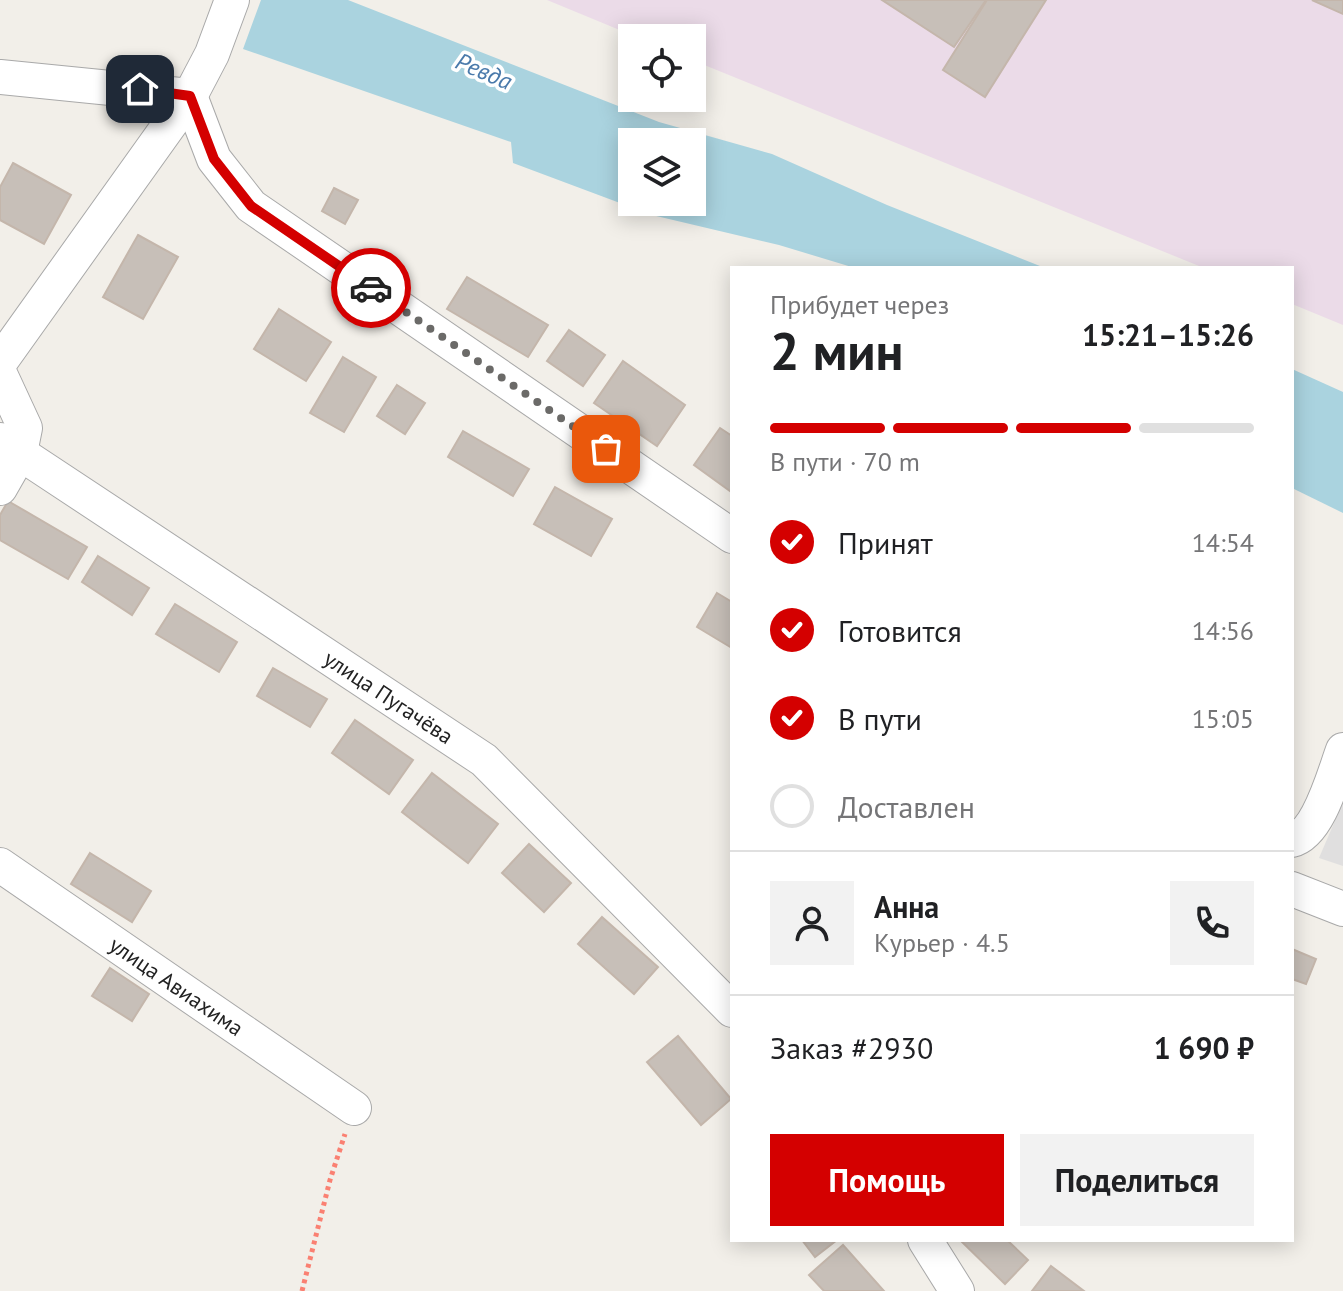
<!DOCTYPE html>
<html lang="ru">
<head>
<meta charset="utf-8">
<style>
  :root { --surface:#fff; --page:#f2f2f2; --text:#202124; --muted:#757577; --line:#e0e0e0; --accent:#d40000 }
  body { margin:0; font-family:"PT Sans",sans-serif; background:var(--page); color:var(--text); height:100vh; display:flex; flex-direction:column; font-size:30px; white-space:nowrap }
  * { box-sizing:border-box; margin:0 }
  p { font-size:26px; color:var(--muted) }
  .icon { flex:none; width:44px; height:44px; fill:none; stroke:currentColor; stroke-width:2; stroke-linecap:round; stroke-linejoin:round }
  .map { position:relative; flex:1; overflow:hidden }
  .sheet { position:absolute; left:730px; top:266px; width:564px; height:976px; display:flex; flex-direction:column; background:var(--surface); border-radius:0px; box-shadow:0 4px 20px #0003 }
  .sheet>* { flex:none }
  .controls { position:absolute; left:618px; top:24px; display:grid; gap:16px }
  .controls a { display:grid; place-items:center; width:88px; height:88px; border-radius:0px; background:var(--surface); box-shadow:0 4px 20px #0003; font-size:40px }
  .pin { position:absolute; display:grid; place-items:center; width:68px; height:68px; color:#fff; margin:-34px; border-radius:16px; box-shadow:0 4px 12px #0006 }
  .courier { position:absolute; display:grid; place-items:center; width:80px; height:80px; margin:-40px; border:6px solid #d40000; border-radius:50%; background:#fff; color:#222; box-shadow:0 2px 10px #0007 }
  .headline em { font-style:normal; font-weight:700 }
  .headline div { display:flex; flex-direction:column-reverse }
  .headline { display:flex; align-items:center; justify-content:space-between; height:136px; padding:0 40px }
  h1 { font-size:52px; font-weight:700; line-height:60px }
  .bar { display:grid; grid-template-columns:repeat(4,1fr); gap:12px 8px; align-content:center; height:96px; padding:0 40px }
  .bar i { height:10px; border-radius:6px; background:var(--line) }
  .bar .current { background:var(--accent) }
  .bar p { grid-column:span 4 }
  .line { display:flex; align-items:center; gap:20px; padding:0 40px; border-top:2px solid var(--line) }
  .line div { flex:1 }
  .round { display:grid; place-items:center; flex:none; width:84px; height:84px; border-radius:0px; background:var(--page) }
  ol { padding:0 40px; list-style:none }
  li { display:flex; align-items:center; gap:24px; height:88px }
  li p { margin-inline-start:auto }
  li .icon { padding:8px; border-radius:50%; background:var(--accent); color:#fff; stroke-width:4 }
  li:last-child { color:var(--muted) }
  li i { width:44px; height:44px; border:4px solid var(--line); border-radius:50% }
  .button { display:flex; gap:16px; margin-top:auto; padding:16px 40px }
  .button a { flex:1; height:92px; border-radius:0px; background:var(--accent); color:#fff; font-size:32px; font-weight:700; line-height:92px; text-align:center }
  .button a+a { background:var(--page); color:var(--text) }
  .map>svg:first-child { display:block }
</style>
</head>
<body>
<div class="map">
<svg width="1343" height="1291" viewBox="0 0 1343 1291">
  <rect width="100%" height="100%" fill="#f2efe9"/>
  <path fill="#e0dfdf" d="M1343 802V866L1319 858Z"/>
  <path fill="#ebdbe8" d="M547 0H1343V325L1292 304V268H1204L692 60V38H639Z"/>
  <g fill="#aad3df" fill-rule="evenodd">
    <path d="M261 0H348L659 122 772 154 887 205 1045 268H855L779 245 652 215 513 163 511 142 243 49ZM692 142V202H632V142Z"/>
    <path d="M1292 369 1343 392V513L1292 488Z"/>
  </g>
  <g fill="#c7bfb8" stroke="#c4b6ab" stroke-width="2">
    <path d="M882 0H986L954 47Z"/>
    <path d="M987 0H1046L985 97 943 70Z"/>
    <path d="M1312 0H1343V14Z"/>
    <path d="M13 163 71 195 44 244 0 220V187Z"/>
    <path d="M334 188 358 200 345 224 322 211Z"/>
    <path d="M138 235 178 257 143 319 103 297Z"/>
    <path d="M467 277 548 325 528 357 447 309Z"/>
    <path d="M279 309 331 342 306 381 254 349Z"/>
    <path d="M569 330 605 355 583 386 547 361Z"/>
    <path d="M343 357 376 377 344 432 310 413Z"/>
    <path d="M623 361 685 405 657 446 594 403Z"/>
    <path d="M397 385 425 403 405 434 377 416Z"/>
    <path d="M720 428 732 436V488L730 491 694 465Z"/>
    <path d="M463 431 529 469 513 496 448 457Z"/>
    <path d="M555 487 612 519 591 556 534 524Z"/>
    <path d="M8 501 87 547 68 579 0 540V515Z"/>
    <path d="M98 556 149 588 132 615 82 582Z"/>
    <path d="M717 593 732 602V648L697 627Z"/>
    <path d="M175 604 237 642 219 672 156 634Z"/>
    <path d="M273 668 327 699 310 727 257 696Z"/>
    <path d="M355 720 413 760 389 794 332 753Z"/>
    <path d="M432 773 498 824 468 863 402 812Z"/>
    <path d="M529 844 571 883 544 912 502 873Z"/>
    <path d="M90 853 151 891 132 922 71 884Z"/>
    <path d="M602 917 658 967 634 994 578 944Z"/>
    <path d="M1292 949 1316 959 1306 984 1292 979Z"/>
    <path d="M110 968 149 994 132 1021 92 996Z"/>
    <path d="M678 1036 731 1099 701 1125 647 1062Z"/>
    <path d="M802 1240H837L815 1257Z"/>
    <path d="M960 1240H1007L1028 1260 1005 1284Z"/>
    <path d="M843 1245 884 1291H824L809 1275Z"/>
    <path d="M1051 1266 1084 1291H1032Z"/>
  </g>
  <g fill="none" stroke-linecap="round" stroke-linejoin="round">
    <defs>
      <g id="minor">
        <path d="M0 77 190 96"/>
        <path d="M190 96 214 159 251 206 732 536"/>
        <path d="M0 362 190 96 212 54 232 0"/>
        <path d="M0 374 25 428 20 453 0 488"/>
        <path id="s1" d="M0 440 484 760 732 1010"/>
        <path d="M1292 840C1319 834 1334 774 1343 750"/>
        <path id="s2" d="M0 865 354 1108"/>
        <path d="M1292 889 1343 909"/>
        <path d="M925 1240 957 1291"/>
      </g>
    </defs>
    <use href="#minor" stroke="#a9a9a9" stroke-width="36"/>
    <path stroke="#fa8072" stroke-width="5" stroke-dasharray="4 4" stroke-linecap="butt" d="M302 1291 330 1180 345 1134"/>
    <use href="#minor" stroke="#fff" stroke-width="34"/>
  </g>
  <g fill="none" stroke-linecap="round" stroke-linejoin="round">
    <path stroke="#6b6a68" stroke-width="8" stroke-dasharray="0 14.4" d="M371 288 606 449"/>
    <path stroke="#d40000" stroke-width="10" d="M140 89 190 96 214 159 251 206 371 288"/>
  </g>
  <g text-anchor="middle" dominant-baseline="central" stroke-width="7" stroke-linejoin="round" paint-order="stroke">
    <g font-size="22" fill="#222" stroke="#fff">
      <text stroke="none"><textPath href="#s1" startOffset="466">улица Пугачёва</textPath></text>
      <text stroke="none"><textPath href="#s2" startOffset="214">улица Авиахима</textPath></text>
    </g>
    <g font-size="24" font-style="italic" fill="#4a7aab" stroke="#fff">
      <text transform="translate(484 71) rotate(23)">Ревда</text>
    </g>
  </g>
</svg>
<div class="controls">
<a><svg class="icon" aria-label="locate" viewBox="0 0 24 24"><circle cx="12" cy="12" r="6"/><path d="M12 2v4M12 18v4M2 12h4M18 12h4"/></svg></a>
<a><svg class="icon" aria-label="layers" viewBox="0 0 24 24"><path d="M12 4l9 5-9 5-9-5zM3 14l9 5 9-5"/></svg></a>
</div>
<div class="pin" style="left:606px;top:449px;background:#ea580c"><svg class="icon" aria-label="bag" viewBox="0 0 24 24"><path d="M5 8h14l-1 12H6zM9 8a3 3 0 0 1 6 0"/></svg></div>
<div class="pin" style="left:140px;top:89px;background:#1f2937"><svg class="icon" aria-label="home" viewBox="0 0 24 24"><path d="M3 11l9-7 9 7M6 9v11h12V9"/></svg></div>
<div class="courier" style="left:371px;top:288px"><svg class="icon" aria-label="car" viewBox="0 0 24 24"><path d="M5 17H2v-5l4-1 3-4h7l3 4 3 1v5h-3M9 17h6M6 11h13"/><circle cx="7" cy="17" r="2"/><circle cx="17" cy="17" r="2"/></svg></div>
<section class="sheet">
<div class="headline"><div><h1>2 мин</h1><p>Прибудет через</p></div><em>15:21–15:26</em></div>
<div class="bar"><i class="current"></i><i class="current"></i><i class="current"></i><i></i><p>В пути · 70 m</p></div>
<ol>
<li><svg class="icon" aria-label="check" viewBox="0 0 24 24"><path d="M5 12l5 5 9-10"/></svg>Принят<p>14:54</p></li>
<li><svg class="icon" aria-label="check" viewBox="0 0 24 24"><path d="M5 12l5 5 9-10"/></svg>Готовится<p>14:56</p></li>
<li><svg class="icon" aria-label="check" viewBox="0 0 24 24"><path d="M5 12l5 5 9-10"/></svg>В пути<p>15:05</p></li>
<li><i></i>Доставлен</li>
</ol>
<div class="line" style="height:144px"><a class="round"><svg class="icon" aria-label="person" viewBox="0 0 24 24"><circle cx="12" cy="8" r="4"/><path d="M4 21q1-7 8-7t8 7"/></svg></a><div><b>Анна</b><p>Курьер · 4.5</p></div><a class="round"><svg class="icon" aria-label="phone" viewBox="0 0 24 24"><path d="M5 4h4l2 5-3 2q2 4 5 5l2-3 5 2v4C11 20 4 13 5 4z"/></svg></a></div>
<div class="line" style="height:104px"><div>Заказ #2930</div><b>1 690 ₽</b></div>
<div class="button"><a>Помощь</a><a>Поделиться</a></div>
</section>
</div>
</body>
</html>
